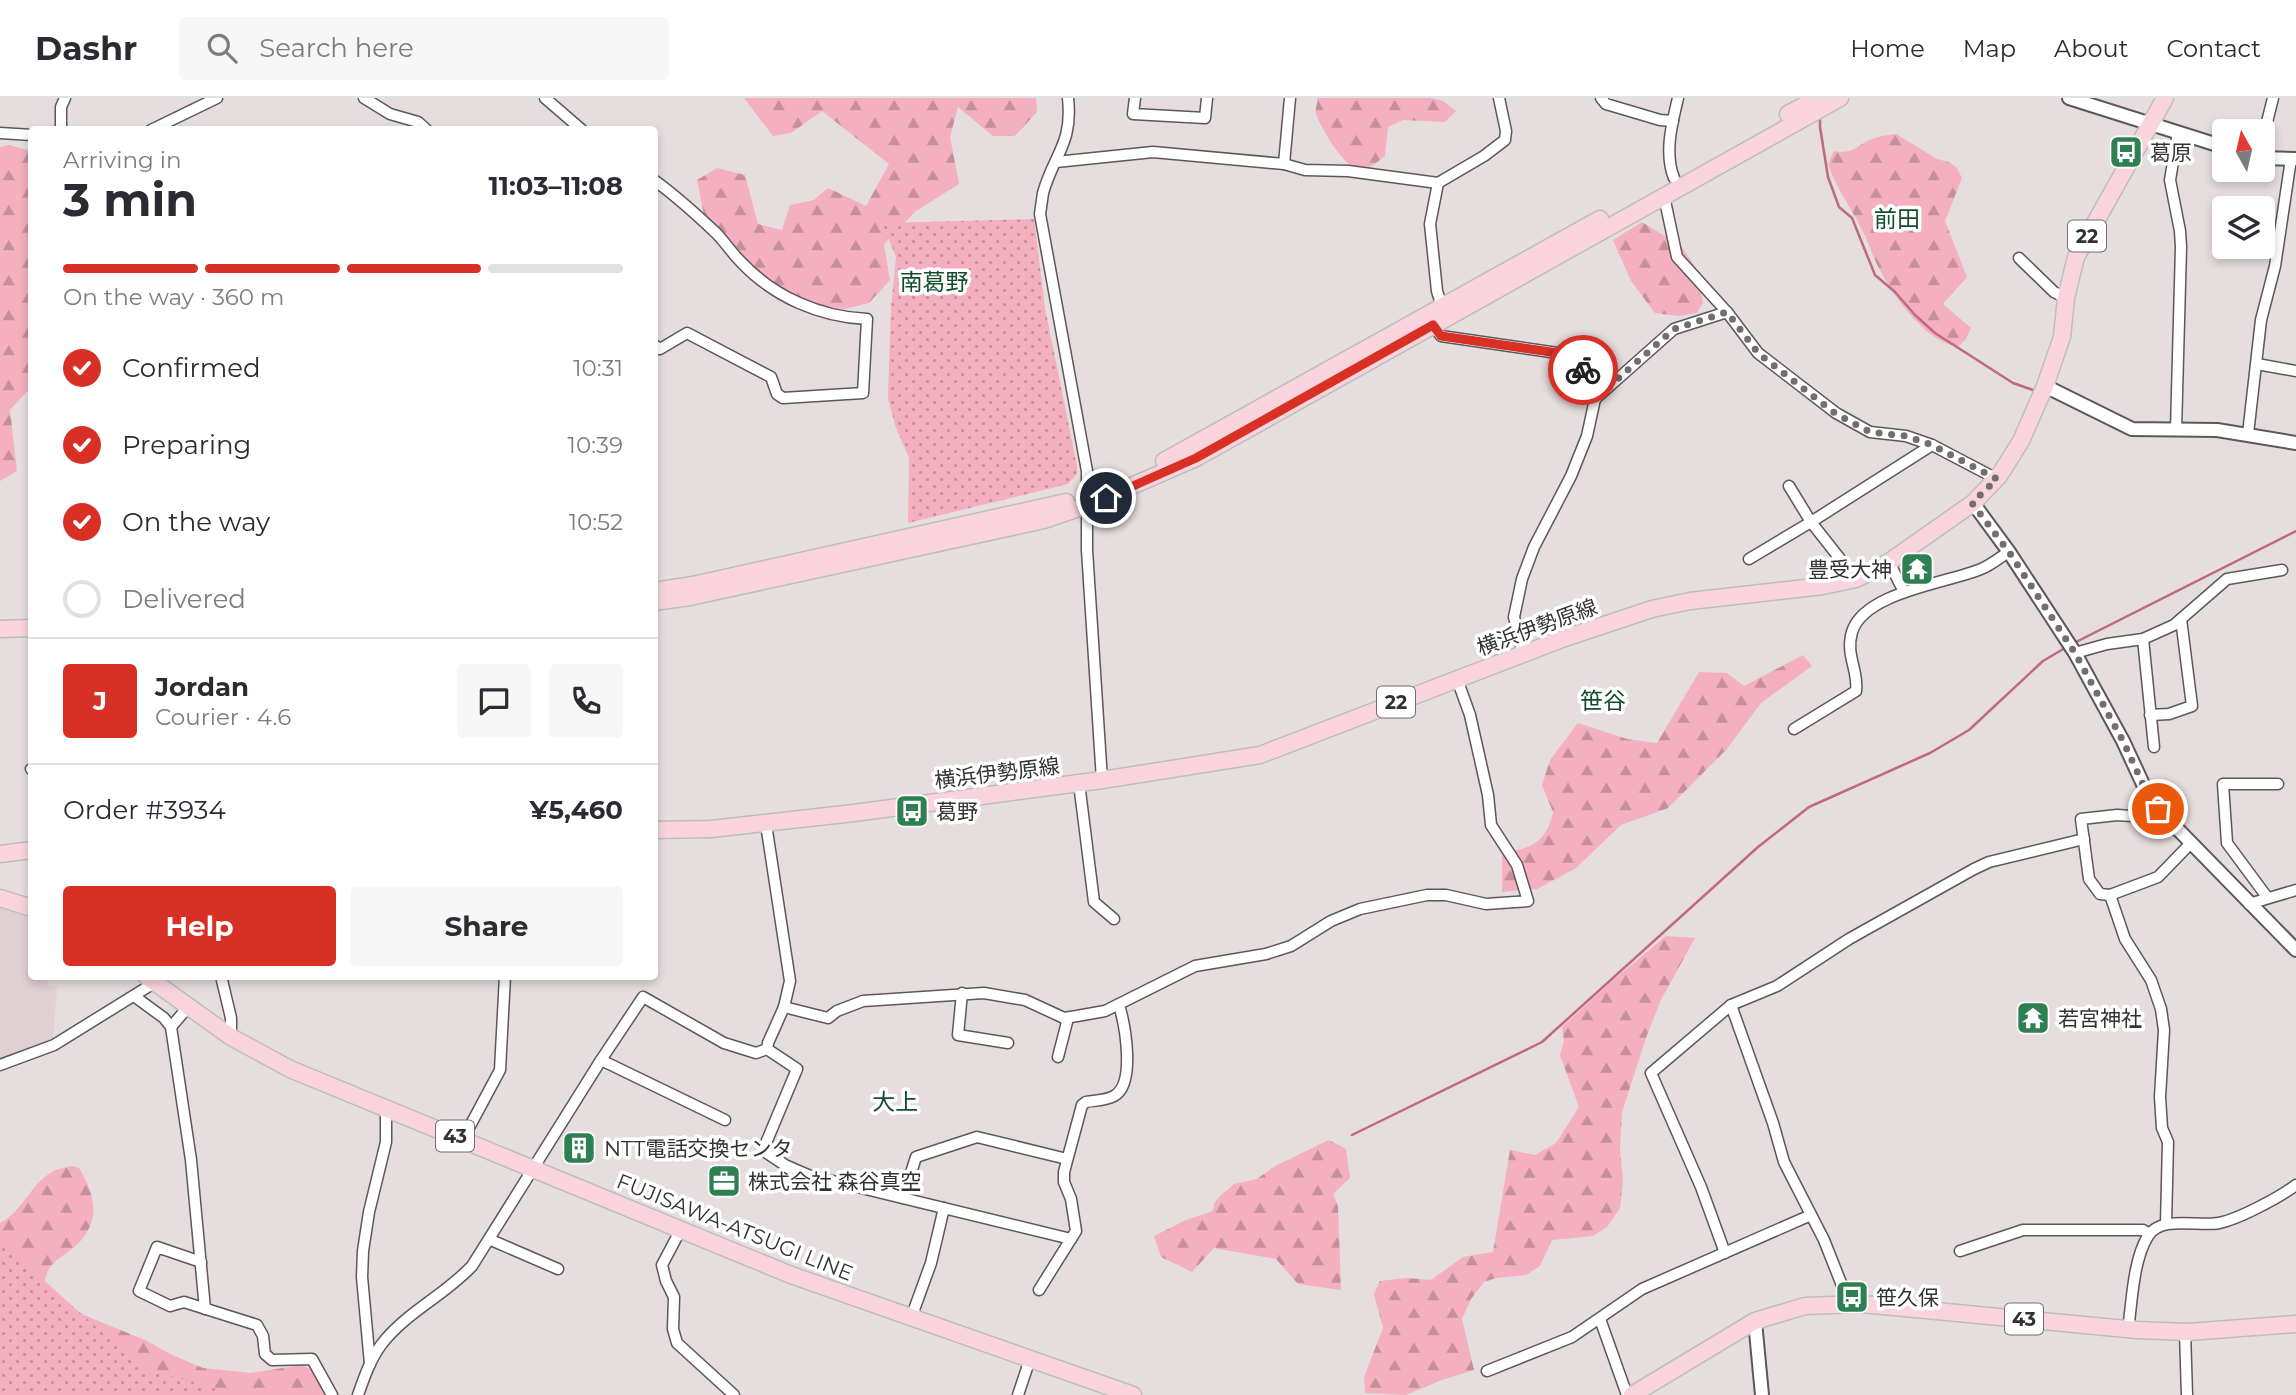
<!DOCTYPE html>
<html lang="en">
<head>
<meta charset="utf-8">
<style>
  :root { --surface:#fff; --page:#f7f7f7; --text:#2b2b33; --muted:#7c7c81; --line:#e1e1e2; --accent:#d93025 }
  body { margin:0; font-family:Montserrat,"Noto Sans JP",sans-serif; background:var(--page); color:var(--text); height:100vh; display:flex; flex-direction:column; font-size:26px; white-space:nowrap }
  * { box-sizing:border-box; margin:0 }
  p { font-size:23px; color:var(--muted) }
  .icon { flex:none; width:38px; height:38px; fill:none; stroke:currentColor; stroke-width:2; stroke-linecap:round; stroke-linejoin:round }
  .map { position:relative; flex:1; overflow:hidden }
  .panel { position:absolute; left:28px; top:28px; width:630px; height:854px; display:flex; flex-direction:column; background:var(--surface); border-radius:7px; box-shadow:0 4px 10px #0003 }
  .panel>* { flex:none }
  .needle { width:46px; rotate:352deg }
  .buttons { position:absolute; left:2212px; top:21px; display:grid; gap:14px }
  .buttons a { display:grid; place-items:center; width:63px; height:63px; border-radius:7px; background:var(--surface); box-shadow:0 4px 10px #0003; font-size:35px }
  .pin { position:absolute; display:grid; place-items:center; width:60px; height:60px; color:#fff; margin:-30px; border:4px solid #fff; border-radius:50%; box-shadow:0 2px 7px #0007 }
  .courier { position:absolute; display:grid; place-items:center; width:70px; height:70px; margin:-35px; border:5px solid #d93025; border-radius:50%; background:#fff; color:#222; box-shadow:0 2px 9px #0007 }
  .overview em { font-style:normal; font-weight:700 }
  .overview div { display:flex; flex-direction:column-reverse }
  .overview { display:flex; align-items:center; justify-content:space-between; height:119px; padding:0 35px }
  h1 { font-size:46px; font-weight:700; line-height:52px }
  .bar { display:grid; grid-template-columns:repeat(4,1fr); gap:10px 7px; align-content:center; height:84px; padding:0 35px }
  .bar i { height:9px; border-radius:5px; background:var(--line) }
  .bar .selected { background:var(--accent) }
  .bar p { grid-column:span 4 }
  .line { display:flex; align-items:center; gap:18px; padding:0 35px; border-top:2px solid var(--line) }
  .line div { flex:1 }
  .round { display:grid; place-items:center; flex:none; width:74px; height:74px; border-radius:7px; background:var(--page) }
  ol { padding:0 35px; list-style:none }
  li { display:flex; align-items:center; gap:21px; height:77px }
  li p { margin-inline-start:auto }
  li .icon { padding:7px; border-radius:50%; background:var(--accent); color:#fff; stroke-width:4 }
  li:last-child { color:var(--muted) }
  li i { width:38px; height:38px; border:4px solid var(--line); border-radius:50% }
  .action { display:flex; gap:14px; margin-top:auto; padding:14px 35px }
  .action a { flex:1; height:80px; border-radius:7px; background:var(--accent); color:#fff; font-size:28px; font-weight:700; line-height:80px; text-align:center }
  .action a+a { background:var(--page); color:var(--text) }
  header { display:flex; align-items:center; gap:42px; box-sizing:border-box; height:98px; padding:0 35px; background:var(--surface); border-bottom:2px solid var(--line) }
  header strong { font-size:33px }
  nav { display:flex; gap:38px; margin-inline-start:auto; font-size:24px }
  .search { width:490px; height:63px; background:var(--page); display:flex; align-items:center; gap:18px; box-sizing:border-box; padding:0 24px; border-radius:7px; color:var(--muted); font-size:26px }
  .map>svg:first-child { display:block }
</style>
</head>
<body>
<header>
<strong>Dashr</strong>
<div class="search"><svg class="icon" aria-label="search" viewBox="0 0 24 24"><circle cx="10" cy="10" r="6"/><path d="M15 15l6 6"/></svg>Search here</div>
<nav><a>Home</a><a>Map</a><a>About</a><a>Contact</a></nav>
</header>
<div class="map">
<svg width="2296" height="1297" viewBox="0 0 2296 1297">
  <defs>
    <pattern id="forest-firs" width="22" height="20" patternUnits="userSpaceOnUse" patternTransform="scale(1.75)"><rect width="22" height="20" fill="#f4b0be"/><path d="M5 1l3.5 6h-7zM16 11l3.5 6h-7z" fill="#c6909b"/></pattern>
    <pattern id="park-dots" width="8" height="8" patternUnits="userSpaceOnUse" patternTransform="scale(1.75)"><rect width="8" height="8" fill="#f4b0be"/><path d="M2 2h.1M6 6h.1" fill="none" stroke="#c6909b" stroke-width="1.8" stroke-linecap="round"/></pattern>
  </defs>
  <rect width="100%" height="100%" fill="#e6ddde"/>
  <path fill="#e1d0d3" d="M0 809 31 818 32 878 48 879 47 887 57 889 53 941 0 961Z"/>
  <g fill="url(#forest-firs)">
    <path d="M744 0H1036L1037 14 1015 38H993L958 9 950 39 959 86 916 113 884 146 890 182 869 205 844 211 794 203 760 178 731 142 704 117 697 82 717 70 745 77 758 126 782 132 790 107 814 102 828 90 866 108 889 66 822 13 791 35 773 38Z"/>
    <path d="M1318 0H1431L1443 3 1456 13 1445 24 1403 22 1388 29 1385 58C1376 65 1367 74 1355 70 1342 65 1321 30 1316 16 1315 11 1317 6 1318 0Z"/>
    <path d="M1896 36 1937 61 1949 64 1957 70 1962 80 1945 123 1967 179 1943 206 1971 230 1966 241 1959 248C1928 247 1893 198 1880 172 1872 158 1868 142 1860 128 1849 106 1836 90 1828 66L1834 53C1854 57 1856 47 1872 41 1880 38 1888 37 1896 36Z"/>
    <path d="M9 47 31 53 32 227 30 231 32 288 10 312 17 373 0 383V49Z"/>
    <path d="M1642 124 1681 148 1694 167 1703 204 1697 215 1678 218 1655 215 1631 183 1613 142Z"/>
    <path d="M1803 557 1812 568 1761 605 1726 652 1668 710 1621 727 1576 770 1537 791 1502 794V755C1531 750 1546 746 1553 714L1542 687 1550 662 1578 625 1627 641 1657 645 1699 574 1727 575 1744 588Z"/>
    <path d="M1666 838 1695 840 1661 902 1647 937 1622 1014 1620 1051 1623 1082 1620 1110 1607 1129 1593 1138 1552 1142 1540 1168 1526 1177 1496 1180 1484 1184 1471 1201 1462 1221 1474 1272 1442 1282 1406 1297 1365 1295 1364 1279 1383 1230 1374 1196 1380 1183 1406 1180 1431 1182 1463 1159 1493 1154 1510 1052 1535 1057 1556 1045 1579 1009 1560 957 1564 943 1562 929 1611 884Z"/>
    <path d="M1329 1042 1346 1051 1350 1080 1333 1096 1338 1108 1341 1192 1298 1186 1276 1161 1214 1150 1192 1174 1161 1159 1154 1138 1186 1122 1213 1113 1214 1105 1220 1098 1234 1086 1257 1081 1275 1068Z"/>
    <path d="M73 1068 79 1070C93 1093 101 1117 83 1140 65 1163 44 1158 44 1195L60 1207 147 1243 170 1256 203 1270 251 1275 302 1267 320 1275 330 1297H0V1125C23 1114 32 1082 56 1072 61 1070 68 1069 73 1068Z"/>
  </g>
  <g fill="url(#park-dots)">
    <path d="M1034 121 1045 210 1077 368V376L1068 386 908 425 909 360 895 327 888 300 891 210 896 159 882 125Z"/>
    <path d="M0 1143 143 1271 244 1297H0Z"/>
  </g>
  <g fill="none" stroke-linecap="round" stroke-linejoin="round">
    <g stroke="#bf6a7e" stroke-width="2.5">
      <path d="M1820 17V29L1828 79 1839 109 1852 120 1875 177 1895 194 1915 217 1935 235 2013 285 2033 292"/>
      <path d="M2074 545 2296 433"/>
      <path d="M1352 1037 1542 944 1758 749 1809 709 1930 655 1969 632 2043 563 2065 550"/>
    </g>
    <defs>
      <g id="minor">
        <path d="M364 0 390 16 418 24 427 32"/>
        <path d="M545 0 582 32"/>
        <path d="M1068 0C1073 46 1054 56 1043 95 1042 102 1041 109 1040 116L1087 373V452L1102 682"/>
        <path d="M1135 0 1133 16 1205 20 1207 0"/>
        <path d="M1601 0 1606 6 1660 22 1673 23"/>
        <path d="M61 32V9L65 0"/>
        <path d="M151 32 217 0"/>
        <path d="M0 35 32 37"/>
        <path d="M2263 40 2273 0"/>
        <path d="M1056 64 1153 54 1284 66 1305 72 1348 73 1438 85 1484 58 1505 42 1506 33 1499 0"/>
        <path d="M1284 66 1290 0"/>
        <path d="M1674 80C1664 55 1672 25 1678 0"/>
        <path d="M654 82C676 98 697 117 716 135 725 144 732 155 741 164 774 199 820 219 867 221L863 295 783 300 777 296 771 279 687 235 660 251 654 247"/>
        <path d="M1438 85 1430 126 1437 193 1442 209"/>
        <path d="M1664 98 1677 159 1727 214 1758 255 1836 315 1870 334 1906 338 1932 347 1997 381"/>
        <path d="M2019 160 2054 194 2066 200"/>
        <path d="M1433 227 1441 238 1578 258 1595 301 1587 338 1571 378 1534 449 1522 481 1514 519 1523 555"/>
        <path d="M2257 266 2296 273"/>
        <path d="M1595 301 1674 231 1727 214"/>
        <path d="M2176 332 2181 149 2180 133 2170 82 2178 34"/>
        <path d="M2248 336 2261 222 2275 168 2291 61"/>
        <path d="M1789 388 1811 424 1856 481"/>
        <path d="M1749 461 1811 424 1932 347"/>
        <path d="M1889 464 1904 494"/>
        <path d="M2143 541 2154 649"/>
        <path d="M2075 555 2107 546 2143 541 2174 527 2227 481 2282 472"/>
        <path d="M2150 617 2169 616 2192 608 2181 521"/>
        <path d="M1794 631 1856 593C1859 573 1845 557 1852 534 1864 494 1948 485 1981 471 1991 467 2000 459 2009 454"/>
        <path d="M31 671 32 672"/>
        <path d="M1079 685 1094 804 1114 821"/>
        <path d="M2110 797 2100 796 2089 781 2081 721 2117 717 2147 719 2163 716"/>
        <path d="M2267 799 2227 745 2223 686H2278"/>
        <path d="M2249 806 2296 792"/>
        <path d="M221 878 231 920V939"/>
        <path d="M962 895 958 937 1008 945"/>
        <path d="M134 898 164 920 171 929 191 1062 205 1211"/>
        <path d="M1731 907 1773 1025 1784 1064 1824 1142 1849 1205"/>
        <path d="M784 909 828 920 837 913 863 903 984 895 1025 902 1064 920 1077 918 1105 913 1195 868 1266 856 1291 848 1331 823 1360 811 1427 797H1446L1486 806 1528 803 1517 767 1491 727 1488 697 1470 617 1457 581"/>
        <path d="M171 929 188 909"/>
        <path d="M767 951 797 971 766 1045 767 1055 785 1067 808 1077 1071 1141"/>
        <path d="M1058 959 1067 924 1064 920"/>
        <path d="M601 962 725 1022"/>
        <path d="M0 967 54 947 154 885"/>
        <path d="M463 1041 500 972 505 878"/>
        <path d="M903 1100 916 1059 977 1039 1067 1061"/>
        <path d="M2166 1126 2168 1044 2162 1030 2160 999 2164 932 2161 911 2151 882 2125 841 2110 797 2158 779 2190 746"/>
        <path d="M680 1133 662 1167 666 1183 674 1199 673 1231 677 1245 734 1297"/>
        <path d="M491 1142 558 1171"/>
        <path d="M1960 1153 2023 1132H2143L2149 1136"/>
        <path d="M1725 1155 1701 1089 1651 975 1731 907 1777 888 1849 841 1974 771 1989 764 2084 741"/>
        <path d="M201 1164 157 1149 139 1193 170 1208 184 1204 257 1227 263 1238 265 1256 272 1262 312 1261 332 1297"/>
        <path d="M1039 1192 1076 1133 1071 1101 1064 1084V1074L1082 1007 1086 1004C1095 1002 1105 1003 1114 998 1136 986 1125 927 1119 907"/>
        <path d="M911 1220 931 1165 944 1110"/>
        <path d="M1600 1221 1627 1297"/>
        <path d="M2128 1232C2132 1204 2133 1162 2148 1138 2161 1117 2198 1129 2219 1125 2239 1121 2280 1099 2296 1087"/>
        <path d="M2185 1234 2187 1297"/>
        <path d="M370 1266 362 1179 363 1153 369 1114 386 1044V1010"/>
        <path d="M1487 1273 1572 1239 1642 1191 1811 1117"/>
        <path d="M358 1297C364 1280 370 1262 381 1247 405 1215 445 1197 472 1168L601 962 643 899 724 945 756 955 767 951 768 945 784 909 790 883 766 726"/>
        <path d="M1018 1297 1030 1261"/>
      </g>
      <g id="tertiary">
        <path d="M2069 0 2224 49"/>
        <path d="M2263 60 2296 61"/>
        <path d="M2045 288 2132 331 2217 332 2296 345"/>
        <path d="M1973 405 2009 454 2075 555 2123 643 2148 697 2158 711 2296 852"/>
        <path d="M1755 1223 1762 1297"/>
      </g>
      <g id="primary">
        <path d="M1788 16 1818 0"/>
        <path d="M1164 363 1600 121"/>
        <path d="M654 493 693 487 1066 404"/>
        <path d="M654 504 690 499 1044 422 1088 407 1196 360 1840 0"/>
        <path d="M0 531 32 530"/>
        <path d="M654 732 711 731 854 715 1102 682 1260 657 1562 541 1652 511 1690 503 1823 488 1856 481 1889 464 1973 405 1999 378 2021 343 2045 288 2062 239 2066 200 2076 159 2165 0"/>
        <path d="M0 756 32 752"/>
        <path d="M0 800 32 810"/>
        <path d="M146 878 231 939 290 971 791 1177 1133 1297"/>
        <path d="M1632 1297 1755 1223 1805 1208 1862 1206 2137 1232 2188 1234 2296 1226"/>
      </g>
    </defs>
    <use href="#minor" stroke="#5e5758" stroke-width="13"/>
    <use href="#tertiary" stroke="#5e5758" stroke-width="16"/>
    <use href="#primary" stroke="#bebdbd" stroke-width="19"/>
    <use href="#minor" stroke="#fff" stroke-width="10"/>
    <use href="#tertiary" stroke="#fff" stroke-width="12"/>
    <use href="#primary" stroke="#fad4dc" stroke-width="16"/>
  </g>
  <g fill="none" stroke-linecap="round" stroke-linejoin="round">
    <path stroke="#726d6e" stroke-width="7" stroke-dasharray="0 12.6" d="M1583 272 1595 301 1674 231 1727 214 1758 255 1836 316 1870 334 1906 338 1932 347 1997 381 1972 405 2009 454 2075 555 2123 643 2148 697 2158 711"/>
    <path stroke="#d93025" stroke-width="9" d="M1106 400 1196 360 1433 227 1441 238 1578 258 1583 272"/>
  </g>
  <defs>
    <symbol id="bus-square" viewBox="-11 -11 22 22"><rect x="-9" y="-9" width="18" height="18" rx="4" fill="#2e8052" stroke="#fff"/><path d="M-5-6H5V4H4V6H2V4H-2V6H-4V4H-5ZM-3.5-4V0h7V-4ZM-3.5 1.2v1.5H-2V1.2ZM2 1.2v1.5H3.5V1.2Z" fill="#fff"/></symbol>
    <symbol id="temple-square" viewBox="-11 -11 22 22"><rect x="-9" y="-9" width="18" height="18" rx="4" fill="#2e8052" stroke="#fff"/><path d="M0-6L5-2H3V0L6.5 2.5H4V6H1.5V3h-3V6H-4V2.5H-6.5L-3 0V-2H-5Z" fill="#fff"/></symbol>
    <symbol id="building-square" viewBox="-11 -11 22 22"><rect x="-9" y="-9" width="18" height="18" rx="4" fill="#2e8052" stroke="#fff"/><path d="M-4-6H4V6H1V3H-1V6H-4ZM-2.5-4.3h1.7v1.8h-1.7ZM.8-4.3h1.7v1.8H.8ZM-2.5-1h1.7V.8h-1.7ZM.8-1h1.7V.8H.8Z" fill="#fff"/></symbol>
    <symbol id="office-square" viewBox="-11 -11 22 22"><rect x="-9" y="-9" width="18" height="18" rx="4" fill="#2e8052" stroke="#fff"/><path d="M-6-3h4V-5.5h4V-3h4V5H-6ZM-1-4.5V-3h2v-1.5ZM-6 0V1H6V0Z" fill="#fff"/></symbol>
  </defs>
  <g fill-rule="evenodd">
    <use href="#bus-square" x="2107" y="35" width="38" height="38"/>
    <use href="#temple-square" x="1898" y="452" width="38" height="38"/>
    <use href="#bus-square" x="893" y="694" width="38" height="38"/>
    <use href="#temple-square" x="2014" y="901" width="38" height="38"/>
    <use href="#building-square" x="560" y="1031" width="38" height="38"/>
    <use href="#office-square" x="705" y="1064" width="38" height="38"/>
    <use href="#bus-square" x="1833" y="1180" width="38" height="38"/>
  </g>
  <g text-anchor="middle" dominant-baseline="central" stroke-width="7" stroke-linejoin="round" paint-order="stroke">
    <g fill="#fff" stroke="#716f70" stroke-width="2">
      <rect x="2068" y="122.5" width="38" height="31" rx="5"/>
      <rect x="1377" y="588.5" width="38" height="31" rx="5"/>
      <rect x="436" y="1022.5" width="38" height="31" rx="5"/>
      <rect x="2005" y="1205.5" width="38" height="31" rx="5"/>
    </g>
    <g font-size="19" font-weight="bold" fill="#343132">
      <text x="2087" y="138">22</text>
      <text x="1396" y="604">22</text>
      <text x="455" y="1038">43</text>
      <text x="2024" y="1221">43</text>
    </g>
    <g font-size="21" fill="#343132" stroke="#fff" text-anchor="start">
      <text x="2150" y="54">葛原</text>
      <text x="1892" y="471" text-anchor="end">豊受大神</text>
      <text x="936" y="713">葛野</text>
      <text x="2058" y="920">若宮神社</text>
      <text x="604" y="1050">NTT電話交換センタ</text>
      <text x="748" y="1083">株式会社 森谷真空</text>
      <text x="1876" y="1199">笹久保</text>
    </g>
    <g font-size="21" fill="#343132" stroke="#fff">
      <text transform="translate(1537 529) rotate(-20)">横浜伊勢原線</text>
      <text transform="translate(997 675) rotate(-7)">横浜伊勢原線</text>
      <text transform="translate(735 1129) rotate(22)">FUJISAWA-ATSUGI LINE</text>
    </g>
    <g font-size="23" fill="#134d2d" stroke="#fff">
      <text x="1897" y="121">前田</text>
      <text x="934" y="184">南葛野</text>
      <text x="1603" y="603">笹谷</text>
      <text x="895" y="1004">大上</text>
    </g>
  </g>
</svg>
<div class="buttons">
<a><svg class="needle" viewBox="-14 -14 28 28"><path d="M0-13l5 13h-10z" fill="#e53935"/><path d="M0 13l5-13h-10z" fill="#7c7c81"/></svg></a>
<a><svg class="icon" aria-label="layers" viewBox="0 0 24 24"><path d="M12 4l9 5-9 5-9-5zM3 14l9 5 9-5"/></svg></a>
</div>
<div class="pin" style="left:2158px;top:711px;background:#ea580c"><svg class="icon" aria-label="bag" viewBox="0 0 24 24"><path d="M5 8h14l-1 12H6zM9 8a3 3 0 0 1 6 0"/></svg></div>
<div class="pin" style="left:1106px;top:400px;background:#1f2937"><svg class="icon" aria-label="home" viewBox="0 0 24 24"><path d="M3 11l9-7 9 7M6 9v11h12V9"/></svg></div>
<div class="courier" style="left:1583px;top:272px"><svg class="icon" aria-label="bike" viewBox="0 0 24 24"><circle cx="6" cy="16" r="4"/><circle cx="18" cy="16" r="4"/><path d="M6 16l4-8h5l3 8M10 8l3 8H6M13 5h3"/></svg></div>
<section class="panel">
<div class="overview"><div><h1>3 min</h1><p>Arriving in</p></div><em>11:03–11:08</em></div>
<div class="bar"><i class="selected"></i><i class="selected"></i><i class="selected"></i><i></i><p>On the way · 360 m</p></div>
<ol>
<li><svg class="icon" aria-label="check" viewBox="0 0 24 24"><path d="M5 12l5 5 9-10"/></svg>Confirmed<p>10:31</p></li>
<li><svg class="icon" aria-label="check" viewBox="0 0 24 24"><path d="M5 12l5 5 9-10"/></svg>Preparing<p>10:39</p></li>
<li><svg class="icon" aria-label="check" viewBox="0 0 24 24"><path d="M5 12l5 5 9-10"/></svg>On the way<p>10:52</p></li>
<li><i></i>Delivered</li>
</ol>
<div class="line" style="height:126px"><b class="round" style="background:var(--accent);color:#fff">J</b><div><b>Jordan</b><p>Courier · 4.6</p></div><a class="round"><svg class="icon" aria-label="chat" viewBox="0 0 24 24"><path d="M4 5h16v11H9l-5 4z"/></svg></a><a class="round"><svg class="icon" aria-label="phone" viewBox="0 0 24 24"><path d="M5 4h4l2 5-3 2q2 4 5 5l2-3 5 2v4C11 20 4 13 5 4z"/></svg></a></div>
<div class="line" style="height:91px"><div>Order #3934</div><b>¥5,460</b></div>
<div class="action"><a>Help</a><a>Share</a></div>
</section>
</div>
</body>
</html>
